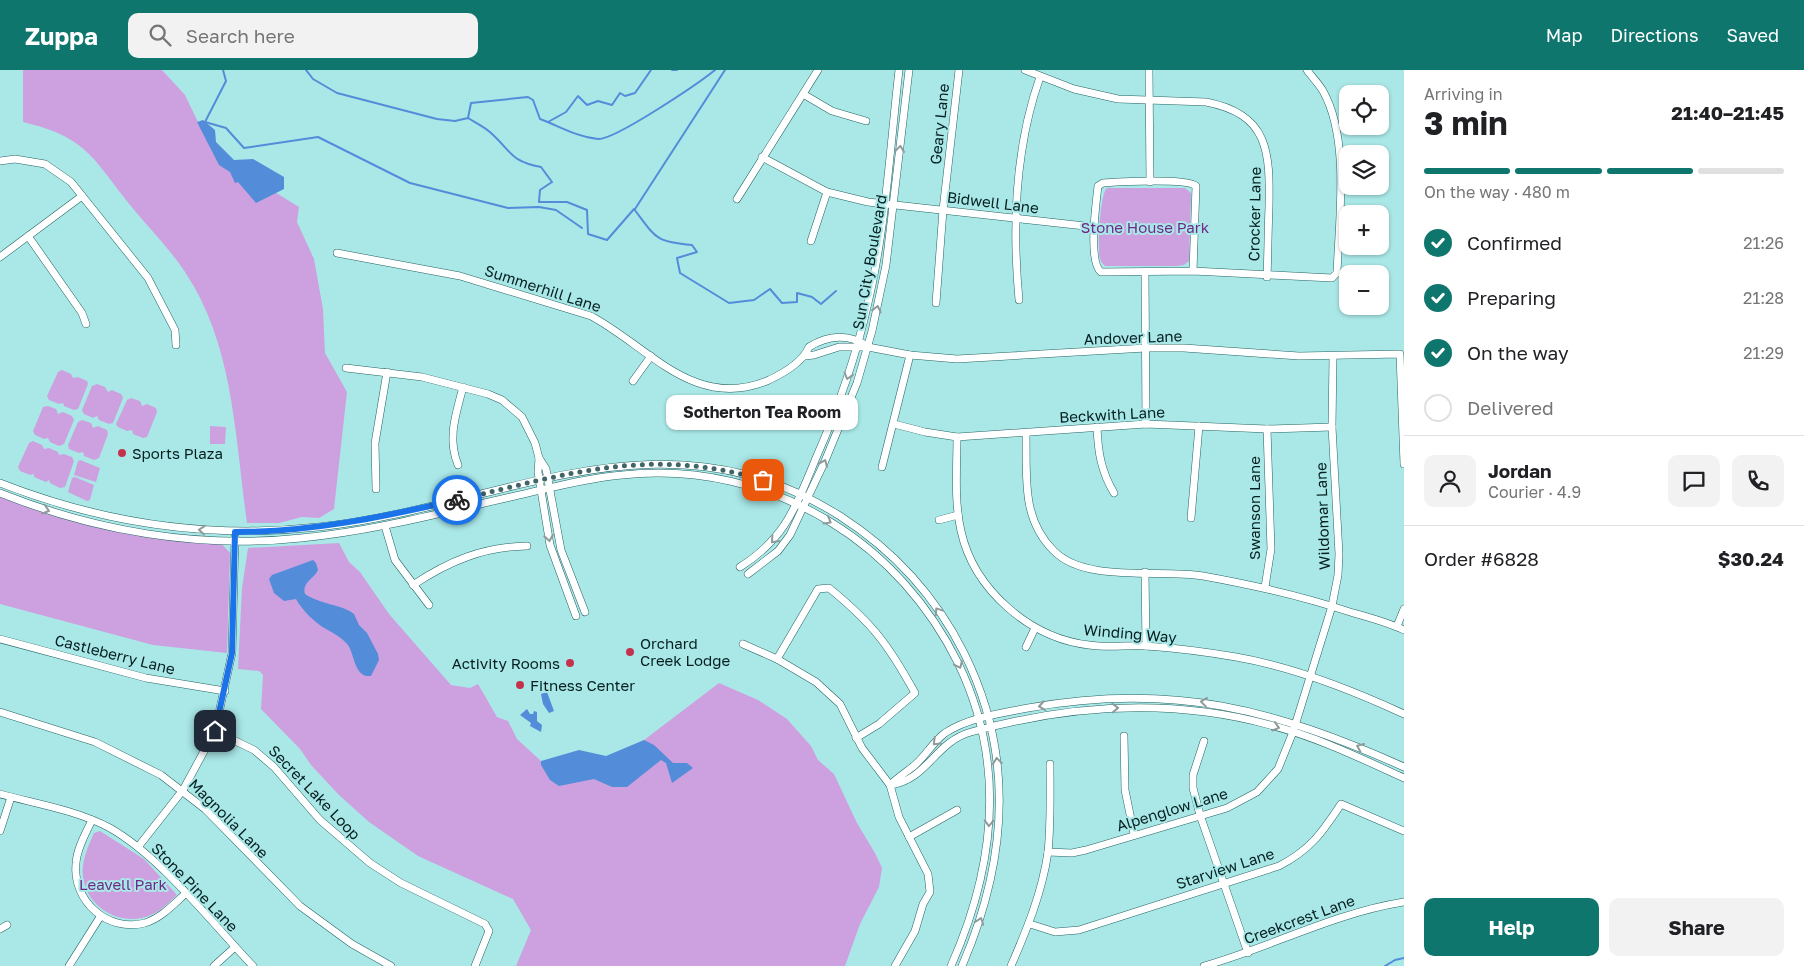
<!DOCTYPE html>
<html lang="en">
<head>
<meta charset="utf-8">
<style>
  :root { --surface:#fff; --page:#f2f2f2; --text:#202124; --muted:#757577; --line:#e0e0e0; --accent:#0f766e }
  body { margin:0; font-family:"Golos Text",sans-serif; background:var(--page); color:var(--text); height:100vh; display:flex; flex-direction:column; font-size:19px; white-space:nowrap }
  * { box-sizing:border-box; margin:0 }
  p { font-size:16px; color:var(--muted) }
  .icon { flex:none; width:28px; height:28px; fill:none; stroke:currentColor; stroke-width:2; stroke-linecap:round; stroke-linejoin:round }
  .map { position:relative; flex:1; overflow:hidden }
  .side { display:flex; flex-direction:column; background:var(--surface); width:400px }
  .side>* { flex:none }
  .fabs { position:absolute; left:1339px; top:15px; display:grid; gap:10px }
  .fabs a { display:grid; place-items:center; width:50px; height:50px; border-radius:10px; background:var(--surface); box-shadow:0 1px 4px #0004; font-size:25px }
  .pin { position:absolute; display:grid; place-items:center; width:42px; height:42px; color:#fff; margin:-21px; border-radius:10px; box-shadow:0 2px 8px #0006 }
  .courier { position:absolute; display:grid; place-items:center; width:50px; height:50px; margin:-25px; border:4px solid #1a73e8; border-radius:50%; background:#fff; color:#222; box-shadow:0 1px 6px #0007 }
  .bubble { position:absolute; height:35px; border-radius:10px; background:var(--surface); box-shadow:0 1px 4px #0004; font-size:16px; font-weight:700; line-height:35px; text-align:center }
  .summary em { font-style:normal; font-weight:700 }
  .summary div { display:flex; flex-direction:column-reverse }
  .summary { display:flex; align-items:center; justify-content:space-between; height:85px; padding:0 20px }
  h1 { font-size:32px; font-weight:700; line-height:38px }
  .bar { display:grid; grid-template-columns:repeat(4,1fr); gap:8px 5px; align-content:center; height:60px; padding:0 20px }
  .bar i { height:6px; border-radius:4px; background:var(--line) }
  .bar .current { background:var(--accent) }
  .bar p { grid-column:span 4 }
  .line { display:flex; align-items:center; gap:12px; padding:0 20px; border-top:1px solid var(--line) }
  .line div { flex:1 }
  .round { display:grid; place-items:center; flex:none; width:52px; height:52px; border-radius:10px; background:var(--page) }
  ol { padding:0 20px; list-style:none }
  li { display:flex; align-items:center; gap:15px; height:55px }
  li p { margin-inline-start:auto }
  li .icon { padding:5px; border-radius:50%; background:var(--accent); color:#fff; stroke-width:4 }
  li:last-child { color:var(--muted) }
  li i { width:28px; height:28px; border:2px solid var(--line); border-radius:50% }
  .primary-button { display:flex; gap:10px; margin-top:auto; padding:10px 20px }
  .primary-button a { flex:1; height:58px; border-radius:10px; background:var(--accent); color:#fff; font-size:20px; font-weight:700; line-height:58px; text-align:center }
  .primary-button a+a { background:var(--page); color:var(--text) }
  header { display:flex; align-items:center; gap:30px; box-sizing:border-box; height:70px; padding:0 25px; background:var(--accent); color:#fff }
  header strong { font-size:24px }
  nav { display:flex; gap:28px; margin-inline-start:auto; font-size:18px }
  .search { width:350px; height:45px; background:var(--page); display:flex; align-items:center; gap:12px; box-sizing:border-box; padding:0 18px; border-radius:10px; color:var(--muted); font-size:19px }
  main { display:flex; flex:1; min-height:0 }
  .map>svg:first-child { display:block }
</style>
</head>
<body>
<header>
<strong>Zuppa</strong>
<div class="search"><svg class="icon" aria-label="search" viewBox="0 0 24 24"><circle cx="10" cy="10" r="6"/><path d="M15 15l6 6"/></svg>Search here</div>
<nav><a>Map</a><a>Directions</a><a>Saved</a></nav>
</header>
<main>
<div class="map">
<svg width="1404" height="896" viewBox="0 0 1404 896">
  <rect width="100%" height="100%" fill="#aae8e8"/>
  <g fill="#cda1df">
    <path d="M23 0H162L185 25 198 52 229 94 299 137 297 152 314 189 323 239 325 283 347 322 334 439 319 448 302 447 279 453H247C235 368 234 275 185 202 169 178 148 157 130 135 92 87 86 67 23 52Z"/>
    <path d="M1107 118H1185L1191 123 1189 191 1184 195 1176 196H1105C1103 194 1101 192 1100 189 1097 179 1100 123 1107 118Z"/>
    <path d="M62 300 71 304 73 308 78 307 87 311 88 314 78 339 74 340 64 336 63 333 59 334 49 330 47 326 58 302Z"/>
    <path d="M97 314 105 317 108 322 112 320 121 324 123 328 113 353 109 354 99 350 97 346 93 348 84 344 82 340 92 316Z"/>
    <path d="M131 328 140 331 142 336 147 334 156 338 157 342 147 367 143 368 133 364 132 360 127 361 118 357 116 354 127 330Z"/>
    <path d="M48 336 56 339 58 344 63 342 72 346 74 350 64 374 59 376 50 372 48 368 44 369 35 365 33 361 43 337Z"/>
    <path d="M82 350 91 353 93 358 98 356 107 360 108 364 99 388 94 390 84 386 83 382 79 383 69 379 68 375 78 352Z"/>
    <path d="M210 356 226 357 225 374H210Z"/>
    <path d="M33 371 42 375 44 379 49 378 58 382 59 385 64 384 72 387 74 391 65 417 60 418 50 413 49 410 46 412 34 407V404L30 405 20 401 18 397 29 373Z"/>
    <path d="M80 390 100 398 96 412 74 405 78 391Z"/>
    <path d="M75 407 94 415 90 430 87 431 68 422 72 408Z"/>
    <path d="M0 427C72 453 144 470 221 473L230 483 227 583 153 575 0 534Z"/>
    <path d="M339 473 349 492 360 502 389 544 451 615 470 618 478 614 497 647 508 651 517 669 541 691 607 694 644 670 719 613 758 630 787 649 811 676 818 690 834 704 857 753 875 783 882 798 879 817 860 854 845 896H516L531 860 513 829 418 786 369 752 339 725 311 695 300 679 261 639 263 605 259 601 238 599 242 518 248 478Z"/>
    <path d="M100 761 144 789 177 825C170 831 162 840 153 844 124 859 87 839 83 807 81 791 88 777 94 763Z"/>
  </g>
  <g fill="#538cd8">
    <path d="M203 50 215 60 216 72 234 90 253 89 284 107V119L256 133 238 112 235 113 230 102 219 95 197 52Z"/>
    <path d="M313 490 316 493 318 500C313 510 302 512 305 524 321 535 342 534 354 544L359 555 367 563 378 584 379 590 371 606C354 608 355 585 348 575 341 567 335 564 326 559 315 553 302 540 296 529L284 531 274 523 269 509 272 505Z"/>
    <path d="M547 622 554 641 549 643 543 634 541 624Z"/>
    <path d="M527 639 530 644H533L534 641 537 642V651L542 655 541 662 530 656 531 653 520 645Z"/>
    <path d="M644 670 654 675 673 693H687L693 698 672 713 666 693 661 690 627 717H612L594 709 559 716 550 710 541 695V691L579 680 606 686Z"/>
  </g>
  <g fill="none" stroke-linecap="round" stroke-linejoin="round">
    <g stroke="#538cd8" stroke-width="2">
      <path d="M223 0 226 11 205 52 226 58 244 78 318 67 410 113 508 138 539 137 556 140 582 158"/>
      <path d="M306 0 313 9 337 23 437 49 455 51 468 48C476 53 485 57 491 63 512 82 510 91 541 97L552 112 540 120 539 132H567L587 140 588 164 607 170 634 139C656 168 655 172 692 175L697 182 677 188 680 203 729 233 754 230 770 219 782 233 797 232V223L812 227 821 234 836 221"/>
      <path d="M672 0H677"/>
      <path d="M468 48 471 33 528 27 533 30 540 49C559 56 577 67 598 69 615 70 699 13 715 0"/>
      <path d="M548 52 566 42 578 26 587 35 598 31 612 35 620 23 625 26 635 23 651 0"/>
      <path d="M635 139 725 0"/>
      <path d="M1385 896 1395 890 1404 888"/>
    </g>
    <defs>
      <g id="minor">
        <path d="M1025 0 1074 19 1118 29 1206 32C1269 44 1270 82 1269 137 1268 160 1268 183 1267 207"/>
        <path d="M1149 0 1150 112"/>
        <path d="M803 24 832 41 866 51"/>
        <path d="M762 87 827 122 868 132 1094 157"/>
        <path d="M0 91 15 89 45 94 71 112 148 208 175 260 176 275"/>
        <path d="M737 129 818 0"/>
        <path d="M28 166 82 243 86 254"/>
        <path d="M811 171 827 122"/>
        <path d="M337 183 460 206 591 246C649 277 695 342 769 310 784 303 802 293 809 277 828 265 850 263 868 277"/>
        <path d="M0 187 82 126"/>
        <path d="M1193 201 1196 116C1186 108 1119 112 1103 113L1098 116C1096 133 1088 192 1101 202L1193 201 1332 208 1337 203C1339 149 1350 69 1323 21 1319 14 1312 7 1307 0"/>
        <path d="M1145 202 1146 354"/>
        <path d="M1019 230C1012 155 1015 78 1040 7"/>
        <path d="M936 233 943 140 959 0"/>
        <path d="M805 286 814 285 839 277H868L910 285 957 289 1146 278H1184L1299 286 1400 284 1404 394"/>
        <path d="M346 298 422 307 488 324 502 330 522 347 535 373 539 388 538 402 550 475 576 546"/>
        <path d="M633 311 651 286"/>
        <path d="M894 354 925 362 957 367 1146 354 1267 359 1332 357"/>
        <path d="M1097 357C1098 382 1101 401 1114 423"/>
        <path d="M1026 364C1027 406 1021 449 1054 481 1085 513 1160 499 1203 506 1253 515 1302 526 1350 542 1368 547 1387 552 1404 560"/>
        <path d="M957 367C957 398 954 431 961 461 974 520 1030 568 1089 575 1107 578 1127 575 1146 576 1175 578 1207 582 1236 587 1294 597 1350 619 1404 644"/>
        <path d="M539 388 546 399 561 480 585 542"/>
        <path d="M458 395C447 368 456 344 463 317"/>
        <path d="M882 397 910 285"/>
        <path d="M0 413C102 453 209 469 318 457 504 437 660 333 840 446 893 480 936 527 964 583 1016 687 1007 792 962 896"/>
        <path d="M376 419 375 373 387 302"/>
        <path d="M0 423C95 461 199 479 301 468 374 461 444 442 515 426 551 418 586 408 622 405 696 397 769 414 832 453 886 486 930 536 958 593 1007 694 995 797 951 896"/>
        <path d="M1191 448 1199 356"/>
        <path d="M939 450 958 445"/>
        <path d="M385 456 395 490 429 535"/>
        <path d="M740 497C786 468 796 436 816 388 838 338 856 287 868 233 886 157 890 77 899 0"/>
        <path d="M1145 502 1146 576"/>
        <path d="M748 504 778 481 790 465 825 391 857 313 872 261 886 195 909 0"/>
        <path d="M413 515C449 491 483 477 527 476"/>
        <path d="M1265 517 1271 479 1267 359"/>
        <path d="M1397 556 1404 539"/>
        <path d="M0 569 146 608 225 621"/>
        <path d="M743 574 777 589 816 612 840 634 862 678 890 715 899 747 928 804 930 822 923 834 915 861 895 896"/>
        <path d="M1026 577 1035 558"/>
        <path d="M777 589 818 519 829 518C872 553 888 574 915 623L879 654 856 668"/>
        <path d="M0 642 95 672 161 705 205 739 300 836 352 874 391 896"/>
        <path d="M215 661 254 680 274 697 320 750 370 793 401 813 485 854 489 861 475 896"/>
        <path d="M1124 666 1125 720 1134 764"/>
        <path d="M1204 671 1193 705V718L1200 745 1248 883"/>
        <path d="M890 715C898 707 908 701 916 694 927 684 933 672 945 663 968 648 1001 643 1028 638 1172 612 1274 639 1404 697"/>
        <path d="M891 715C928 709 935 672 971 662 1069 635 1171 628 1270 655 1317 667 1360 688 1404 708"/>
        <path d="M0 724C37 734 76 740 110 758 161 787 212 853 253 896"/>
        <path d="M92 750C86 763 77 778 76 793 72 831 108 863 145 853 161 848 173 835 185 824"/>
        <path d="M0 761 11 727"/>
        <path d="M909 767 957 740"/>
        <path d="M138 777 183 720 215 661 232 583 235 467"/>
        <path d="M1048 782 1072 783 1086 780 1227 738 1257 722 1278 699 1293 662 1332 536 1338 505 1339 484 1332 357 1333 286"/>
        <path d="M1030 854 1055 862 1079 860 1279 796C1310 780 1322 763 1341 734L1404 761"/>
        <path d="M0 859 7 855"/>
        <path d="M69 896 100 847"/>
        <path d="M214 896 235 877"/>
        <path d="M1011 896C1027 859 1042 823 1048 782 1051 753 1050 723 1050 694"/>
        <path d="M1204 896C1271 877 1334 843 1404 832"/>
      </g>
    </defs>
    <use href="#minor" stroke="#246363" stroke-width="8"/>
    <use href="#minor" stroke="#fff" stroke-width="7"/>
  </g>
  <defs><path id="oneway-chevron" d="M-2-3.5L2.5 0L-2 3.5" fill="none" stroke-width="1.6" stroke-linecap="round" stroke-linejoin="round" transform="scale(1.25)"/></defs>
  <g stroke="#8f9a9b">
    <use href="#oneway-chevron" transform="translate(900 79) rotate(-83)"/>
    <use href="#oneway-chevron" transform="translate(877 239) rotate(-77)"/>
    <use href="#oneway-chevron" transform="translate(848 306) rotate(107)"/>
    <use href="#oneway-chevron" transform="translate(824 393) rotate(-66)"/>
    <use href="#oneway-chevron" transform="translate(46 440) rotate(18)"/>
    <use href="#oneway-chevron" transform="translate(828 451) rotate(31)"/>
    <use href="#oneway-chevron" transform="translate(202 460) rotate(-175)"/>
    <use href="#oneway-chevron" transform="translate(549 468) rotate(81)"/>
    <use href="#oneway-chevron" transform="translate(774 470) rotate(132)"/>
    <use href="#oneway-chevron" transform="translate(938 541) rotate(-124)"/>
    <use href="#oneway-chevron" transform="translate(959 595) rotate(65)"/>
    <use href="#oneway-chevron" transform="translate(1204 632) rotate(-173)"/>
    <use href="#oneway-chevron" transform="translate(1042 636) rotate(171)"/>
    <use href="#oneway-chevron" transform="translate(1115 638) rotate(-2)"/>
    <use href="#oneway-chevron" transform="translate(1276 657) rotate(17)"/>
    <use href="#oneway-chevron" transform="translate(936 672) rotate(136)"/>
    <use href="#oneway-chevron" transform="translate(1360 677) rotate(-156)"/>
    <use href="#oneway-chevron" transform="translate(997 691) rotate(-97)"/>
    <use href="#oneway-chevron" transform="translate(989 753) rotate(92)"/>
    <use href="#oneway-chevron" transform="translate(980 851) rotate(-70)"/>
  </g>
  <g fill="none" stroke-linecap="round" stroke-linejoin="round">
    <path stroke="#3f6566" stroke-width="5" stroke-dasharray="0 9" d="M457 430C568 404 649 376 763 410"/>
    <path stroke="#1a73e8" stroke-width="6" d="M215 661 232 583 235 462C311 462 383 447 457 430"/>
  </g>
  <g fill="#c4334d" stroke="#aae8e8" stroke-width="2">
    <circle cx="122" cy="383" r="5"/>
    <circle cx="630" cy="582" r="5"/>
    <circle cx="570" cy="593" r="5"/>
    <circle cx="520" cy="615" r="5"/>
  </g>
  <g text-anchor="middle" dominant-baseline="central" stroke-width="4" stroke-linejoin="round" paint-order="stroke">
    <g font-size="15" fill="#061f20" stroke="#aae8e8">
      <text transform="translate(939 54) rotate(-84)">Geary Lane</text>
      <text transform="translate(993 132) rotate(7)">Bidwell Lane</text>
      <text transform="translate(1254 144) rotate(-89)">Crocker Lane</text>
      <text transform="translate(869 192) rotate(-80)">Sun City Boulevard</text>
      <text transform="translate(543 218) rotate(18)">Summerhill Lane</text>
      <text transform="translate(1133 267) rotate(-2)">Andover Lane</text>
      <text transform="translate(1112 344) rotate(-3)">Beckwith Lane</text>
      <text transform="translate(1254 438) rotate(-90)">Swanson Lane</text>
      <text transform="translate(1322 446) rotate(-92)">Wildomar Lane</text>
      <text transform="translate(1130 563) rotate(5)">Winding Way</text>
      <text transform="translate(115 584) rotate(14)">Castleberry Lane</text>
      <text transform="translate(315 722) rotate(46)">Secret Lake Loop</text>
      <text transform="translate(1172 739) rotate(-17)">Alpenglow Lane</text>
      <text transform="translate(229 748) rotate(45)">Magnolia Lane</text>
      <text transform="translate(1225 798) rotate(-18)">Starview Lane</text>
      <text transform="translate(195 817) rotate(46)">Stone Pine Lane</text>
      <text transform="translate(1299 849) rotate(-20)">Creekcrest Lane</text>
    </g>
    <g font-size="15" fill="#702989" stroke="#aae8e8">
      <text x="1145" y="157">Stone House Park</text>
      <text x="123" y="814">Leavell Park</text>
    </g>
    <g font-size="15" fill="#061f20" stroke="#aae8e8" text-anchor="start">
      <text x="132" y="383">Sports Plaza</text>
      <text x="640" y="573">Orchard<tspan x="640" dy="17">Creek Lodge</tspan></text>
      <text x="560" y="593" text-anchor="end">Activity Rooms</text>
      <text x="530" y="615">Fitness Center</text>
    </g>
  </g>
</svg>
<div class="fabs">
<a><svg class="icon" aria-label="locate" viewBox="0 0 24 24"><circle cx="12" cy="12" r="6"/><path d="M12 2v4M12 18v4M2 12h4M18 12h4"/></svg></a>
<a><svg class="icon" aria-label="layers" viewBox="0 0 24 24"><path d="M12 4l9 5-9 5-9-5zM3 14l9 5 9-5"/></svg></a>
<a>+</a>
<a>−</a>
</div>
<div class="pin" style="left:763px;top:410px;background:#ea580c"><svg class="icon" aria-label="bag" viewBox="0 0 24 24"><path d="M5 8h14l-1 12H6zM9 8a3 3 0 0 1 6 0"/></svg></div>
<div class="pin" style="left:215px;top:661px;background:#1f2937"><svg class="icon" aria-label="home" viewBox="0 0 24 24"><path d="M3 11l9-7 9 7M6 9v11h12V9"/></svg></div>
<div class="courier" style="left:457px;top:430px"><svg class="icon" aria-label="bike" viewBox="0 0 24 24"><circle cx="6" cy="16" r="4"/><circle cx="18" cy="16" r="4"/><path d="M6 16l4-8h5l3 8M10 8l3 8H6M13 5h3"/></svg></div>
<div class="bubble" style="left:666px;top:325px;width:192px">Sotherton Tea Room</div>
</div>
<section class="side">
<div class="summary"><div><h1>3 min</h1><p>Arriving in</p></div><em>21:40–21:45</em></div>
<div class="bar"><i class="current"></i><i class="current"></i><i class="current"></i><i></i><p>On the way · 480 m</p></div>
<ol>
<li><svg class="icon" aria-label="check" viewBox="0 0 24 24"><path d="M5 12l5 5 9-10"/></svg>Confirmed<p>21:26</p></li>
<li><svg class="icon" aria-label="check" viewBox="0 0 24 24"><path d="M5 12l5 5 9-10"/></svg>Preparing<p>21:28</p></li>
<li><svg class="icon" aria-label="check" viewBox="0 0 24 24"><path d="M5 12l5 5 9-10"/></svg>On the way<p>21:29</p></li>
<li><i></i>Delivered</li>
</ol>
<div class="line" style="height:90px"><a class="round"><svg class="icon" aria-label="person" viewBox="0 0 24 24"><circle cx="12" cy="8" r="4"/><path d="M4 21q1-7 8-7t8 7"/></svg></a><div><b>Jordan</b><p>Courier · 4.9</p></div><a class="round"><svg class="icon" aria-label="chat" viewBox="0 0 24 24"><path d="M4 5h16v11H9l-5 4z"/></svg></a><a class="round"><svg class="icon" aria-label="phone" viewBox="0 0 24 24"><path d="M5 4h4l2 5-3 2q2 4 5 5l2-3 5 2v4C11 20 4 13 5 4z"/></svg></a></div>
<div class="line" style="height:65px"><div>Order #6828</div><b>$30.24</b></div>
<div class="primary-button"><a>Help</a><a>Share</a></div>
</section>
</main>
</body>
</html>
